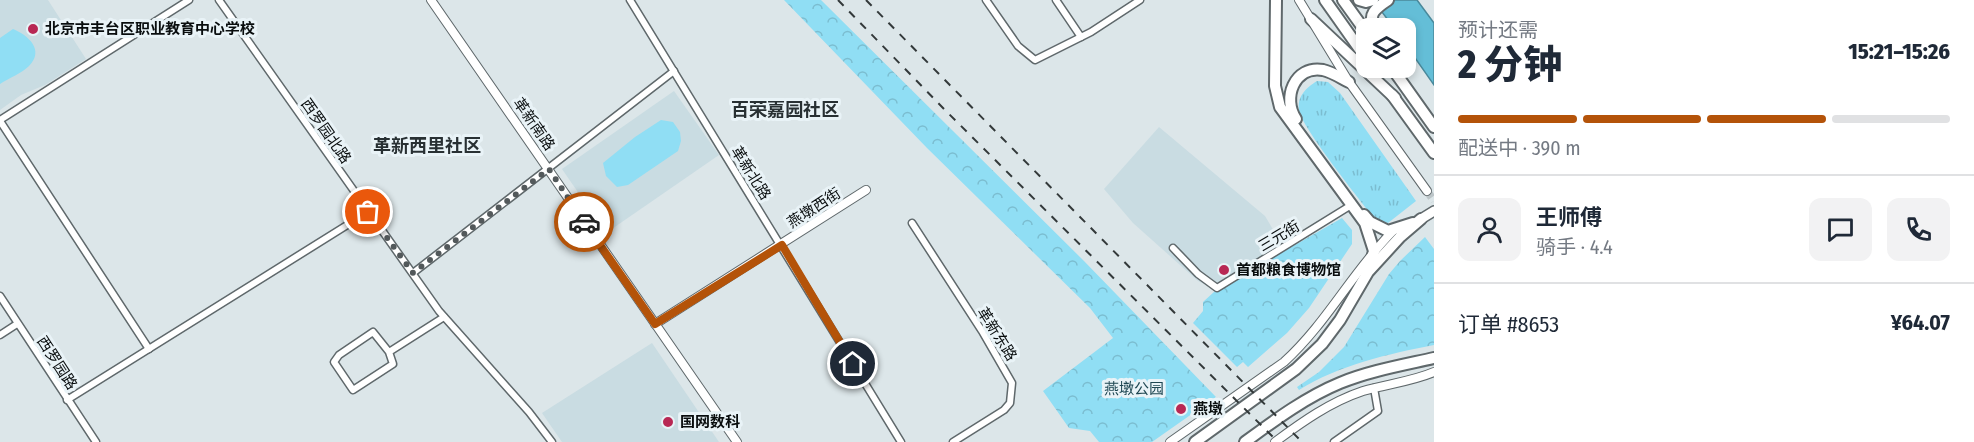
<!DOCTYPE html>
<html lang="zh">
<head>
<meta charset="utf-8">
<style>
  :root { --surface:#fff; --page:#f2f2f3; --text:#1f2937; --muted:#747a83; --line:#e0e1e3; --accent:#b45309 }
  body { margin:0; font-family:"Fira Sans Condensed","Noto Sans SC",sans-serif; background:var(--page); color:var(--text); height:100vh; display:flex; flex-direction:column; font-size:22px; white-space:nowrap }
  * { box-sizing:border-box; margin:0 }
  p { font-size:20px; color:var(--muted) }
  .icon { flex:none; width:33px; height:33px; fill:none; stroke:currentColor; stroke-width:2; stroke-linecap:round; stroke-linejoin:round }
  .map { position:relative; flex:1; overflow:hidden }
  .panel { display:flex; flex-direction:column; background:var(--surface); width:540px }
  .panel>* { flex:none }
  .buttons { position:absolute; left:1356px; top:18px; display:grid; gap:12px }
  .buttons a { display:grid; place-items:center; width:60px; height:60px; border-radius:12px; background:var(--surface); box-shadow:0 3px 9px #0003; font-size:30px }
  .pin { position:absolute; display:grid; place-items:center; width:51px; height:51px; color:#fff; margin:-26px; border:3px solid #fff; border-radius:50%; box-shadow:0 2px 6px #0007 }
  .courier { position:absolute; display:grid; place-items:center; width:60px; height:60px; margin:-30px; border:4px solid #b45309; border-radius:50%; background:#fff; color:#222; box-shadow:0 2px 8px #0007 }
  .head em { font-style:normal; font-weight:800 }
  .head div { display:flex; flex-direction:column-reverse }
  .head { display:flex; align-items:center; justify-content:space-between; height:102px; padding:0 24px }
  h1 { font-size:39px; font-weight:800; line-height:45px }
  .bar { display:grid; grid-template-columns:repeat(4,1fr); gap:9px 6px; align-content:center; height:72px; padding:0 24px }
  .bar i { height:8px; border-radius:4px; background:var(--line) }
  .bar .selected { background:var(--accent) }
  .bar p { grid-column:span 4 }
  .line { display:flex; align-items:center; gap:15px; padding:0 24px; border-top:2px solid var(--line) }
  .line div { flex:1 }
  .round { display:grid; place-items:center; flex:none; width:63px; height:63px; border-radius:12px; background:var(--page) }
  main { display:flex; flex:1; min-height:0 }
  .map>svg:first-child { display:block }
</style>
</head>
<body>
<main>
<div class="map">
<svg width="1434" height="442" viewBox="0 0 1434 442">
  <defs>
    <pattern id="grass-tufts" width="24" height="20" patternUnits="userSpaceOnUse" patternTransform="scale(1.5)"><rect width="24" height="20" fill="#90def4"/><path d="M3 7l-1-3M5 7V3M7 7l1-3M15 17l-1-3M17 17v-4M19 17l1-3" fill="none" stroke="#7bbdd0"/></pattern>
    <pattern id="forest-crowns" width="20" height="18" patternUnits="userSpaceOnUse" patternTransform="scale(1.5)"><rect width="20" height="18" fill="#90def4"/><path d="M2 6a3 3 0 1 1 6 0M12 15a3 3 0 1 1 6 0" fill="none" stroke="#7bbdd0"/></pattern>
  </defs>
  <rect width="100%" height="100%" fill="#dce6e9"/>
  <g fill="#c9dce2">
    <path d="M0 0H48L86 59 45 85 21 95 0 110Z"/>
    <path d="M674 91 719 155 606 233 562 169Z"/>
    <path d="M1159 127 1265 216 1281 243 1212 288 1198 281 1133 223 1104 189Z"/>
    <path d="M652 343 719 442H562L542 413Z"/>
  </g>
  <path fill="url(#grass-tufts)" d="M1317 81 1328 82 1340 93 1416 201 1388 223 1375 220C1362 202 1301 127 1299 110 1297 96 1306 88 1317 81Z"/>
  <g fill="url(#forest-crowns)">
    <path d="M784 0H821L1084 261 1216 397 1152 442H1099L1090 431 1069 428 1043 391 1113 338 1090 308 927 148Z"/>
    <path d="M1342 218 1352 230V244L1309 308 1287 333 1248 367 1243 362 1237 367 1193 323 1203 311V302L1215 291Z"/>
    <path d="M1425 237 1434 249V345C1388 354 1339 365 1299 390L1297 387 1319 372 1344 347 1389 274 1400 261Z"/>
  </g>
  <g fill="#90def4">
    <path d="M13 29C28 35 45 50 29 66 22 73 9 78 0 84V38Z"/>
    <path d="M661 120 673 122 680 132 681 141 678 151 628 185 617 187 606 176 603 163 635 137Z"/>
  </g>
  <path fill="#64bed7" stroke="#49899b" stroke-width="1.5" d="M1373 0H1417L1434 23V85L1406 45V28H1394Z"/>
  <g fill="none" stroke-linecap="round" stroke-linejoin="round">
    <path stroke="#bcc5c8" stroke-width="8" stroke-dasharray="8 4" stroke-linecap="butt" d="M1427 191 1434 201"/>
    <defs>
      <g id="minor">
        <path d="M219 0 439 311 529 412 552 442"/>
        <path d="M630 0 901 442"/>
        <path d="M986 0 1018 46 1035 60 1091 32 1140 0"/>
        <path d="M1056 0 1081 37"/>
        <path d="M0 120 189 0"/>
        <path d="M0 121 149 349"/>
        <path d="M912 223 982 331 1012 383 1010 403 1004 410 953 442"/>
        <path d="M1173 248 1198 274 1217 288 1353 204"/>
        <path d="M413 273 674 71"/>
        <path d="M0 296 96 442"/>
        <path d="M0 335 17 324"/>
        <path d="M389 352 373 332 339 355 334 362 353 390 393 364 389 352 444 317"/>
        <path d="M67 400 368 212"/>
        <path d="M1334 442 1378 411 1374 388"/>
      </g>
      <g id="tertiary">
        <path d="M431 0 737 442"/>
        <path d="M1299 0 1349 82 1427 191"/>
        <path d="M655 324 866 190"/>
        <path d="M1170 442 1284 362C1327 323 1353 271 1393 231"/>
        <path d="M1275 442C1302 422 1330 402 1363 391 1386 384 1411 382 1434 372"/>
      </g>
      <path id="primary" d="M1421 219 1434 211"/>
      <g id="trunk">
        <path d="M1276 0 1275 86 1280 107 1365 223 1374 251 1369 269"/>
        <path d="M1325 0 1366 58"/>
        <path d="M1343 0 1366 32"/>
        <path d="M1359 0 1366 2 1373 0"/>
        <path d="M1311 19 1395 98"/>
        <path d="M1376 28C1366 15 1376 8 1388 0"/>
        <path d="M1392 68 1434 127"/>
        <path d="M1392 95 1434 153"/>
        <path d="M1296 119C1282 99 1294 65 1323 70 1332 72 1341 78 1349 82"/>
        <path d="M1364 215 1370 222 1388 231 1413 223"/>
        <path d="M1195 442 1296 369 1322 344 1340 320 1368 272 1400 237 1421 219"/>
        <path d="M1245 442C1275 420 1306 397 1340 383 1369 371 1403 365 1434 358"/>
      </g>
    </defs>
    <use href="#minor" stroke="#5f686b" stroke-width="9"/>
    <use href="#tertiary" stroke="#5f686b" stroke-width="10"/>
    <use href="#primary" stroke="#5f686b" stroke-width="12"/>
    <use href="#trunk" stroke="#5f686b" stroke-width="14"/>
    <use href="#minor" stroke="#fff" stroke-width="6"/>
    <use href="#tertiary" stroke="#fff" stroke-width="8"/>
    <use href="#primary" stroke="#fff" stroke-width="9"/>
    <use href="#trunk" stroke="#fff" stroke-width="10"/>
    <g stroke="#33393a" stroke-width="2" stroke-dasharray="8 8" stroke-linecap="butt">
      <path d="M838 0 945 110 1278 442"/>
      <path d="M866 0 1302 442"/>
    </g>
  </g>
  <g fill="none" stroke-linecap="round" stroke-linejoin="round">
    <path stroke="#53595b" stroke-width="6" stroke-dasharray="0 10.8" d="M368 212 413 273 549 169 584 222"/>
    <path stroke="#b45309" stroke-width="8" d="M584 222 655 324 782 245 853 364"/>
  </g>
  <g fill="#b82854" stroke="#e9f3f7" stroke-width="2">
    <circle cx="33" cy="29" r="6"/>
    <circle cx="1224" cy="270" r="6"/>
    <circle cx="1181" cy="409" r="6"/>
    <circle cx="668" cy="422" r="6"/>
  </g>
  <g text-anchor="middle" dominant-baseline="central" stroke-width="6" stroke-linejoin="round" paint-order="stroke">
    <g font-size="15" font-weight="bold" fill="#090d0e" stroke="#e9f3f7" text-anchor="start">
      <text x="45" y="29">北京市丰台区职业教育中心学校</text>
      <text x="1236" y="270">首都粮食博物馆</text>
      <text x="1193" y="409">燕墩</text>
      <text x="680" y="422">国网数科</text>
    </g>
    <g font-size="15" fill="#090d0e" stroke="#e9f3f7">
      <text transform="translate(534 124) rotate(55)">革新南路</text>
      <text transform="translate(326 131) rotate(55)">西罗园北路</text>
      <text transform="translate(751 173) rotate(58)">革新北路</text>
      <text transform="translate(814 208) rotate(-33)">燕墩西街</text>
      <text transform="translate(1279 236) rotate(-31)">三元街</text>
      <text transform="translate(997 334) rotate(58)">革新东路</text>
      <text transform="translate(57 363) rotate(57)">西罗园路</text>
    </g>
    <g font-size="15" fill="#1e4752" stroke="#e9f3f7">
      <text x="1134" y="389">燕墩公园</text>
    </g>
    <g font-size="18" font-weight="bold" fill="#283033" stroke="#e9f3f7">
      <text x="785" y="110">百荣嘉园社区</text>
      <text x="427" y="146">革新西里社区</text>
    </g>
  </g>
</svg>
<div class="buttons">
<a><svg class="icon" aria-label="layers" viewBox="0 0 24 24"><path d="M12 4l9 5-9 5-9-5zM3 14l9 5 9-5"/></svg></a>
</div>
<div class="pin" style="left:368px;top:212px;background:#ea580c"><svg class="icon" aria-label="bag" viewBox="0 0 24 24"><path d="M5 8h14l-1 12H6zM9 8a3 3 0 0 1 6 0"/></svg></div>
<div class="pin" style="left:853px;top:364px;background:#1f2937"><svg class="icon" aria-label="home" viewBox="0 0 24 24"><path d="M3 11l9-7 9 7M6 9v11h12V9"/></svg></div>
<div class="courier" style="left:584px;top:222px"><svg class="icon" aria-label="car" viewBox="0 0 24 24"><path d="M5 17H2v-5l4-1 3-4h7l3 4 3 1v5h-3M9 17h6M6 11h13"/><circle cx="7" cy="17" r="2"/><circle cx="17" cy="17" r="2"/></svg></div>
</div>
<section class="panel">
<div class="head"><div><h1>2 分钟</h1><p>预计还需</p></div><em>15:21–15:26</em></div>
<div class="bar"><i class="selected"></i><i class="selected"></i><i class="selected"></i><i></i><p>配送中 · 390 m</p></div>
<div class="line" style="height:108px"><a class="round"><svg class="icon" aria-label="person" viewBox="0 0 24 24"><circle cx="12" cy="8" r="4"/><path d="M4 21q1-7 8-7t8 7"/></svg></a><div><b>王师傅</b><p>骑手 · 4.4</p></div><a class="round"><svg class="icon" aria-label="chat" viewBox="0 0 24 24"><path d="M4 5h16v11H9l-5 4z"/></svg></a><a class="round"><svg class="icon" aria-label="phone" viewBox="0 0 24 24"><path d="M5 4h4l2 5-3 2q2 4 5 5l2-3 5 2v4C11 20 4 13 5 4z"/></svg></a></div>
<div class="line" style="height:78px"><div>订单 #8653</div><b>¥64.07</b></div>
</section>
</main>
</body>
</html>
